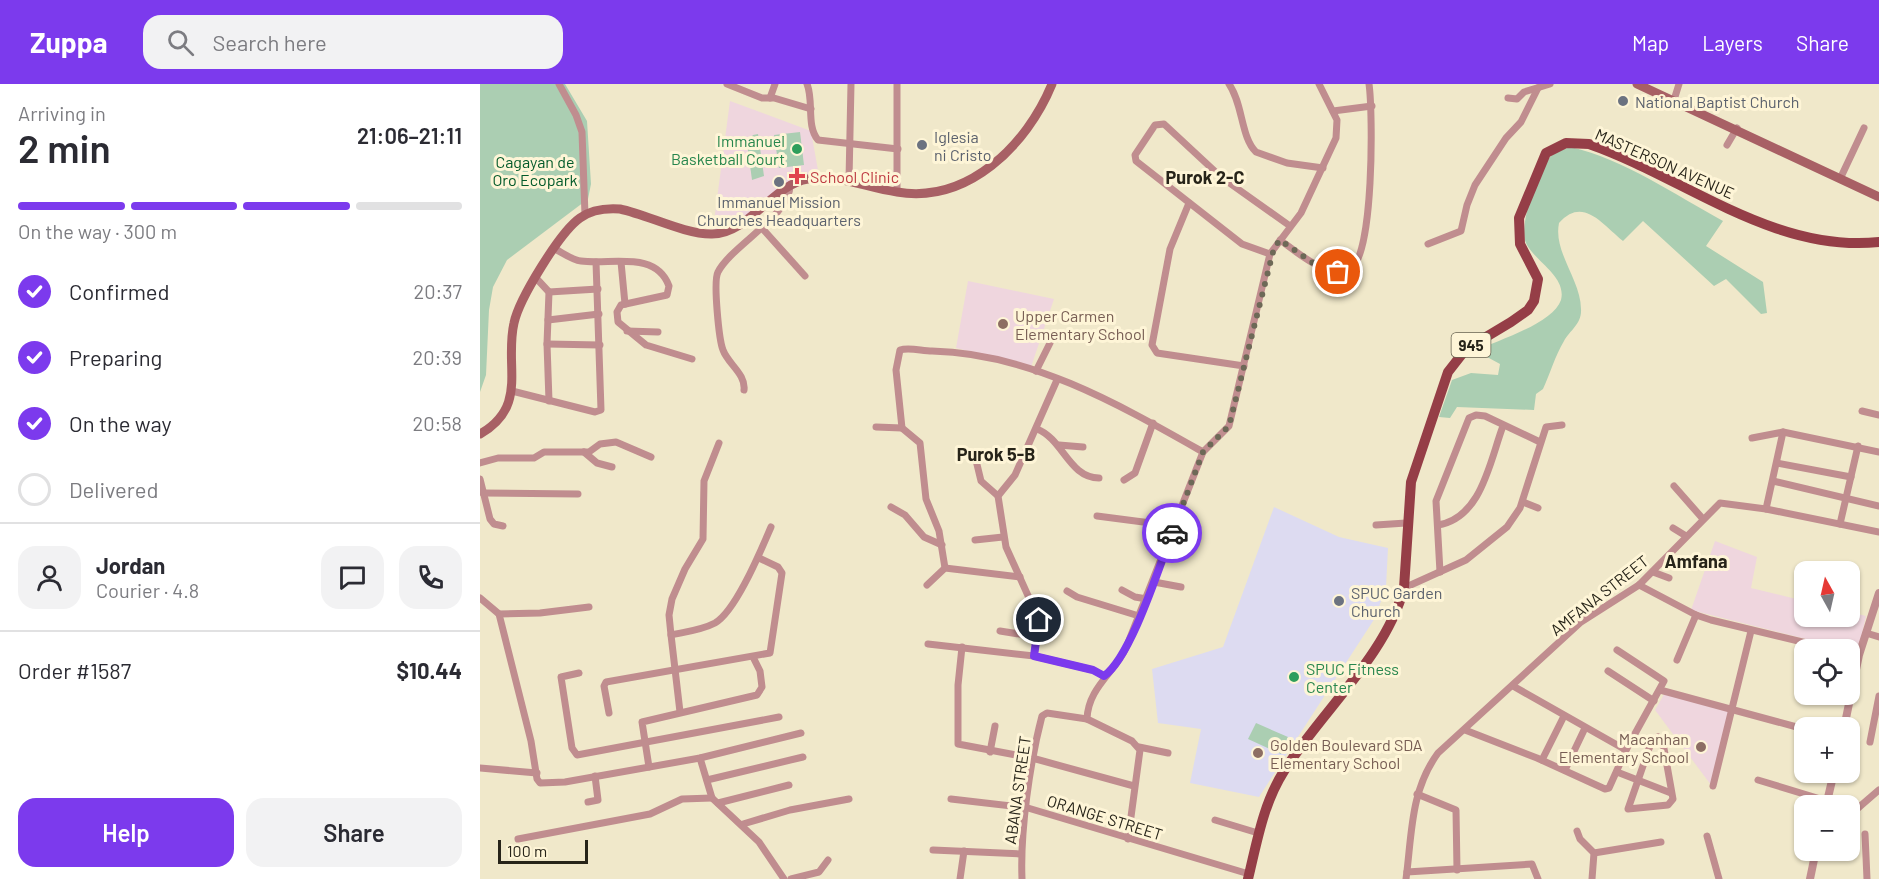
<!DOCTYPE html>
<html lang="en">
<head>
<meta charset="utf-8">
<style>
  :root { --surface:#fff; --page:#f2f2f3; --text:#2b2b33; --muted:#7c7c81; --line:#e1e1e2; --accent:#7c3aed }
  body { margin:0; font-family:Barlow,sans-serif; background:var(--page); color:var(--text); height:100vh; display:flex; flex-direction:column; font-size:22px; white-space:nowrap }
  * { box-sizing:border-box; margin:0 }
  p { font-size:20px; color:var(--muted) }
  .icon { flex:none; width:33px; height:33px; fill:none; stroke:currentColor; stroke-width:2; stroke-linecap:round; stroke-linejoin:round }
  .map { position:relative; flex:1; overflow:hidden }
  .sheet { display:flex; flex-direction:column; background:var(--surface); width:480px }
  .sheet>* { flex:none }
  .needle { width:39px; rotate:352deg }
  .controls { position:absolute; left:1314px; top:477px; display:grid; gap:12px }
  .controls a { display:grid; place-items:center; width:66px; height:66px; border-radius:12px; background:var(--surface); box-shadow:0 2px 4px #0004; font-size:30px }
  .scale { position:absolute; left:18px; bottom:15px; width:90px; box-sizing:border-box; padding-left:6px; border:3px solid #272419; border-top:0; font-size:16px; line-height:21px; white-space:nowrap; color:#272419; -webkit-text-stroke:4px #fef5d7; paint-order:stroke }
  .pin { position:absolute; display:grid; place-items:center; width:51px; height:51px; color:#fff; margin:-26px; border:3px solid #fff; border-radius:50%; box-shadow:0 2px 6px #0007 }
  .courier { position:absolute; display:grid; place-items:center; width:60px; height:60px; margin:-30px; border:4px solid #7c3aed; border-radius:50%; background:#fff; color:#222; box-shadow:0 2px 8px #0007 }
  .overview em { font-style:normal; font-weight:600 }
  .overview div { display:flex; flex-direction:column-reverse }
  .overview { display:flex; align-items:center; justify-content:space-between; height:102px; padding:0 18px }
  h1 { font-size:39px; font-weight:600; line-height:45px }
  .bar { display:grid; grid-template-columns:repeat(4,1fr); gap:9px 6px; align-content:center; height:72px; padding:0 18px }
  .bar i { height:8px; border-radius:4px; background:var(--line) }
  .bar .current { background:var(--accent) }
  .bar p { grid-column:span 4 }
  .line { display:flex; align-items:center; gap:15px; padding:0 18px; border-top:2px solid var(--line) }
  .line div { flex:1 }
  .round { display:grid; place-items:center; flex:none; width:63px; height:63px; border-radius:18px; background:var(--page) }
  ol { padding:0 18px; list-style:none }
  li { display:flex; align-items:center; gap:18px; height:66px }
  li p { margin-inline-start:auto }
  li .icon { padding:6px; border-radius:50%; background:var(--accent); color:#fff; stroke-width:4 }
  li:last-child { color:var(--muted) }
  li i { width:33px; height:33px; border:3px solid var(--line); border-radius:50% }
  .cta { display:flex; gap:12px; margin-top:auto; padding:12px 18px }
  .cta a { flex:1; height:69px; border-radius:18px; background:var(--accent); color:#fff; font-size:24px; font-weight:600; line-height:69px; text-align:center }
  .cta a+a { background:var(--page); color:var(--text) }
  header { display:flex; align-items:center; gap:36px; box-sizing:border-box; height:84px; padding:0 30px; background:var(--accent); color:#fff }
  header strong { font-size:28px }
  nav { display:flex; gap:33px; margin-inline-start:auto; font-size:21px }
  .search { width:420px; height:54px; background:var(--page); display:flex; align-items:center; gap:15px; box-sizing:border-box; padding:0 21px; border-radius:18px; color:var(--muted); font-size:22px }
  main { display:flex; flex:1; min-height:0 }
  .map>svg:first-child { display:block }
</style>
</head>
<body>
<header>
<strong>Zuppa</strong>
<div class="search"><svg class="icon" aria-label="search" viewBox="0 0 24 24"><circle cx="10" cy="10" r="6"/><path d="M15 15l6 6"/></svg>Search here</div>
<nav><a>Map</a><a>Layers</a><a>Share</a></nav>
</header>
<main>
<section class="sheet">
<div class="overview"><div><h1>2 min</h1><p>Arriving in</p></div><em>21:06–21:11</em></div>
<div class="bar"><i class="current"></i><i class="current"></i><i class="current"></i><i></i><p>On the way · 300 m</p></div>
<ol>
<li><svg class="icon" aria-label="check" viewBox="0 0 24 24"><path d="M5 12l5 5 9-10"/></svg>Confirmed<p>20:37</p></li>
<li><svg class="icon" aria-label="check" viewBox="0 0 24 24"><path d="M5 12l5 5 9-10"/></svg>Preparing<p>20:39</p></li>
<li><svg class="icon" aria-label="check" viewBox="0 0 24 24"><path d="M5 12l5 5 9-10"/></svg>On the way<p>20:58</p></li>
<li><i></i>Delivered</li>
</ol>
<div class="line" style="height:108px"><a class="round"><svg class="icon" aria-label="person" viewBox="0 0 24 24"><circle cx="12" cy="8" r="4"/><path d="M4 21q1-7 8-7t8 7"/></svg></a><div><b>Jordan</b><p>Courier · 4.8</p></div><a class="round"><svg class="icon" aria-label="chat" viewBox="0 0 24 24"><path d="M4 5h16v11H9l-5 4z"/></svg></a><a class="round"><svg class="icon" aria-label="phone" viewBox="0 0 24 24"><path d="M5 4h4l2 5-3 2q2 4 5 5l2-3 5 2v4C11 20 4 13 5 4z"/></svg></a></div>
<div class="line" style="height:78px"><div>Order #1587</div><b>$10.44</b></div>
<div class="cta"><a>Help</a><a>Share</a></div>
</section>
<div class="map">
<svg width="1399" height="795" viewBox="0 0 1399 795">
  <rect width="100%" height="100%" fill="#f0e8ca"/>
  <path fill="#dddbf1" d="M794 423 859 453 908 464 906 503 895 534 779 713 710 699 721 645 678 639 672 585 743 563Z"/>
  <g fill="#efd6de">
    <path d="M250 17 331 47 339 92 324 97 275 128 240 147 233 145Z"/>
    <path d="M488 197 574 215 551 283 476 264Z"/>
    <path d="M1235 457 1277 473 1271 504 1324 517V532H1370V528L1386 532 1378 568 1211 526Z"/>
    <path d="M1186 607 1250 626 1231 701 1175 626Z"/>
  </g>
  <g fill="#abceb2">
    <path d="M0 0H85L107 37 111 100 108 115 27 176 13 203 9 226 6 291 0 308Z"/>
    <path d="M320 48 324 81 299 84 294 51Z"/>
    <path d="M278 50 284 92 272 96 267 59 273 51Z"/>
    <path d="M1091 63C1145 76 1194 110 1243 137L1226 162 1283 198 1287 229 1281 230 1246 195 1234 202 1163 137 1143 157C1122 140 1103 112 1079 139 1073 168 1101 196 1101 225 1102 240 1090 246 1084 257 1075 272 1070 290 1063 305L1056 310 1054 326 977 323 970 334 959 333 972 296 991 289 1018 291 1020 280 996 267C1017 256 1073 240 1081 216 1087 192 1054 177 1046 159 1038 142 1058 87 1070 73 1075 68 1084 65 1091 63Z"/>
    <path d="M776 639 808 653 801 670 768 655Z"/>
  </g>
  <g fill="none" stroke-linecap="round" stroke-linejoin="round">
    <g stroke="#c08d8f" stroke-width="7">
      <path d="M79 0 96 31 102 48 105 131"/>
      <path d="M247 0 282 14H294L331 25"/>
      <path d="M327 0C334 17 326 42 338 56L418 65"/>
      <path d="M749 0C763 20 761 54 776 68L807 79 843 84"/>
      <path d="M290 14 295 0"/>
      <path d="M1028 14 1037 15 1044 8 1070 0"/>
      <path d="M1194 16 1199 0"/>
      <path d="M853 27 892 22"/>
      <path d="M1247 61 1257 44"/>
      <path d="M1360 95 1384 44"/>
      <path d="M369 96 371 0"/>
      <path d="M417 108V0"/>
      <path d="M709 119 690 165 672 261 677 269 764 282"/>
      <path d="M281 143 325 192"/>
      <path d="M800 156C817 168 848 196 870 185 894 174 893 28 889 0"/>
      <path d="M948 160 981 147 987 121 995 101 1026 54 1041 38 1058 4"/>
      <path d="M75 165C83 169 92 176 101 177 131 181 176 166 189 202L187 211 141 221 137 228 138 238 166 261 212 275"/>
      <path d="M790 170 762 160 656 77 655 71 675 41 684 40 741 93 810 142"/>
      <path d="M141 178 145 220"/>
      <path d="M56 194 69 208 67 260 69 317"/>
      <path d="M69 208 118 205"/>
      <path d="M68 236 119 230"/>
      <path d="M147 247 178 248"/>
      <path d="M67 260 120 261"/>
      <path d="M556 287 570 259"/>
      <path d="M264 306C266 290 248 280 243 266 239 256 233 197 238 188 251 162 311 131 310 101"/>
      <path d="M32 307 115 328 121 326 116 178"/>
      <path d="M1382 327 1399 331"/>
      <path d="M396 343 422 344"/>
      <path d="M557 345C583 355 589 394 619 394"/>
      <path d="M1272 354 1303 348 1399 368"/>
      <path d="M579 361 603 363"/>
      <path d="M104 368 117 379 132 383"/>
      <path d="M494 368 501 397 518 412"/>
      <path d="M0 379 18 374H54L64 368H109L120 360 136 358 171 373"/>
      <path d="M1297 379 1371 393"/>
      <path d="M0 395 10 435 14 440 23 442"/>
      <path d="M644 396 655 389 673 339"/>
      <path d="M1293 397 1399 422"/>
      <path d="M1194 402 1223 435"/>
      <path d="M3 409 98 410"/>
      <path d="M1043 418 1058 424"/>
      <path d="M411 423 425 431 444 453 462 461"/>
      <path d="M1286 425 1303 348"/>
      <path d="M617 432 694 442"/>
      <path d="M1360 440 1378 362"/>
      <path d="M896 441 926 439"/>
      <path d="M958 441C1002 434 1010 376 1023 342"/>
      <path d="M1193 444 1206 452"/>
      <path d="M495 456 523 453"/>
      <path d="M465 484 459 447 446 415 440 359 422 344 416 286 420 266C429 263 442 267 452 267 550 269 640 321 723 368"/>
      <path d="M960 488 956 417 989 334 996 331 1005 332 1060 358"/>
      <path d="M1173 488 1189 494"/>
      <path d="M674 498 701 503"/>
      <path d="M447 501 465 484 540 493"/>
      <path d="M1159 501 1216 531 1231 536 1356 566"/>
      <path d="M924 504 986 476 1027 443 1040 424 1066 343 1082 341"/>
      <path d="M642 506 655 513 667 515"/>
      <path d="M587 507 597 513 659 532"/>
      <path d="M0 514 19 530 51 657 57 695 60 699 85 698 220 674 321 649"/>
      <path d="M19 530 60 529 109 523"/>
      <path d="M520 547 558 553"/>
      <path d="M1386 549 1399 553"/>
      <path d="M191 551 189 531 192 515 205 485 223 455 224 397 239 359"/>
      <path d="M448 560 554 572 613 586 624 592"/>
      <path d="M482 563 478 601V660L552 674 654 702"/>
      <path d="M554 572 559 536 526 463 518 412 535 391 577 296"/>
      <path d="M1197 576 1216 531"/>
      <path d="M1128 587 1174 617"/>
      <path d="M99 589 81 593 92 664 97 671 299 633"/>
      <path d="M1033 602 1146 666"/>
      <path d="M1180 606 1324 645"/>
      <path d="M200 628 191 551C205 548 222 546 235 539 256 527 281 466 291 443"/>
      <path d="M129 629 124 602 126 598 290 569 302 489 298 483 279 474"/>
      <path d="M985 646 1057 674 1125 705 1129 704 1146 666 1184 597 1137 566"/>
      <path d="M1178 653 1183 659 1193 715 1188 721 1148 725 1171 659Z"/>
      <path d="M1390 658 1399 612"/>
      <path d="M659 663 688 669"/>
      <path d="M510 668 515 642"/>
      <path d="M220 674 232 714 279 758 304 795"/>
      <path d="M1062 676 1084 632"/>
      <path d="M169 683 162 638 277 611 282 603 280 587 273 573"/>
      <path d="M0 684 57 689"/>
      <path d="M1085 686 1105 644"/>
      <path d="M1137 688 1191 709"/>
      <path d="M227 696 323 673"/>
      <path d="M1278 696 1347 717"/>
      <path d="M1233 702 1271 547"/>
      <path d="M937 710 976 726 977 786"/>
      <path d="M471 715 548 724 769 790"/>
      <path d="M108 718 118 716 115 692"/>
      <path d="M238 719 309 701"/>
      <path d="M1370 731 1399 706"/>
      <path d="M735 736 778 749"/>
      <path d="M263 740 310 726 369 715"/>
      <path d="M1097 747 1100 755 1114 769 1112 795"/>
      <path d="M1385 750 1387 795"/>
      <path d="M1227 752 1239 795"/>
      <path d="M38 755 170 730 202 715 232 714"/>
      <path d="M648 755 660 666 652 657 607 635C608 604 634 589 646 564L723 368 749 342 790 170 821 129 856 54 857 36 839 0"/>
      <path d="M453 766 541 770"/>
      <path d="M1114 769 1181 758"/>
      <path d="M927 788 1052 780 1058 795"/>
      <path d="M311 795 339 788 348 776"/>
      <path d="M480 795 484 767"/>
      <path d="M542 795C540 747 550 678 562 632L567 629 607 635"/>
      <path d="M926 795C932 751 930 707 958 669L1101 538 1159 501 1240 419 1286 425 1399 448"/>
    </g>
    <g stroke="#c08d8f" stroke-width="8">
      <path d="M1364 644 1379 571 1399 509"/>
      <path d="M1346 722 1354 688"/>
      <path d="M1330 795 1336 766"/>
    </g>
    <g stroke="#a86065" stroke-width="9">
      <path d="M1157 0 1399 113"/>
      <path d="M0 350C49 322 24 282 34 239 39 215 80 148 100 134 111 126 126 124 140 125 168 131 204 150 231 150 268 151 293 100 328 95 360 90 386 104 417 108 488 120 547 61 572 0"/>
    </g>
    <path stroke="#953e47" stroke-width="10" d="M768 795C777 758 783 720 804 687 841 628 906 572 924 504L931 398 968 288 986 265 1031 238 1048 226 1054 217 1058 195 1040 160 1039 134 1066 69 1086 59 1109 60C1204 93 1293 169 1399 158"/>
  </g>
  <g fill="none" stroke-linecap="round" stroke-linejoin="round">
    <path stroke="#6d6957" stroke-width="6" stroke-dasharray="0 10.8" d="M692 449 723 368 749 342 794 164 800 156 833 179 858 188"/>
    <path stroke="#7c3aed" stroke-width="8" d="M559 536 554 572 613 586 624 592C651 573 679 483 692 449"/>
  </g>
  <g fill="#6b7280" stroke="#fef5d7" stroke-width="2">
    <circle cx="1143" cy="17" r="6"/>
    <circle cx="442" cy="61" r="6"/>
    <circle cx="299" cy="98" r="6"/>
    <circle cx="859" cy="517" r="6"/>
  </g>
  <g fill="#2e9e5b" stroke="#fef5d7" stroke-width="2">
    <circle cx="317" cy="65" r="6"/>
    <circle cx="814" cy="593" r="6"/>
  </g>
  <path fill="#e0444e" stroke="#fef5d7" stroke-width="2" d="M314 83h6v6h6v6h-6v6h-6v-6h-6v-6h6z"/>
  <g fill="#8d6e63" stroke="#fef5d7" stroke-width="2">
    <circle cx="523" cy="240" r="6"/>
    <circle cx="1221" cy="663" r="6"/>
    <circle cx="778" cy="669" r="6"/>
  </g>
  <g text-anchor="middle" dominant-baseline="central" stroke-width="6" stroke-linejoin="round" paint-order="stroke">
    <rect fill="#fef5d7" stroke="#686352" stroke-width="1.5" x="971.5" y="249" width="39" height="24" rx="4.5"/>
    <g font-size="15" font-weight="bold" fill="#272419">
      <text x="991" y="261">945</text>
    </g>
    <g font-size="16" fill="#5b616d" stroke="#fef5d7" text-anchor="start">
      <text x="1155" y="17">National Baptist Church</text>
      <text x="454" y="52">Iglesia<tspan x="454" dy="18">ni Cristo</tspan></text>
      <text x="299" y="117" text-anchor="middle">Immanuel Mission<tspan x="299" dy="18">Churches Headquarters</tspan></text>
      <text x="871" y="508">SPUC Garden<tspan x="871" dy="18">Church</tspan></text>
    </g>
    <g font-size="16" fill="#27864d" stroke="#fef5d7" text-anchor="end">
      <text x="305" y="56">Immanuel<tspan x="305" dy="18">Basketball Court</tspan></text>
      <text x="826" y="584" text-anchor="start">SPUC Fitness<tspan x="826" dy="18">Center</tspan></text>
    </g>
    <g font-size="16" fill="#035a2a" stroke="#fef5d7">
      <text x="55" y="77">Cagayan de<tspan x="55" dy="18">Oro Ecopark</tspan></text>
    </g>
    <g font-size="16" fill="#272419" stroke="#fef5d7">
      <text transform="translate(1185 79) rotate(24)">MASTERSON AVENUE</text>
      <text transform="translate(1119 511) rotate(-38)">AMFANA STREET</text>
      <text transform="translate(537 706) rotate(-82)">ABANA STREET</text>
      <text transform="translate(625 733) rotate(17)">ORANGE STREET</text>
    </g>
    <g font-size="16" fill="#be3a42" stroke="#fef5d7" text-anchor="start">
      <text x="330" y="92">School Clinic</text>
    </g>
    <g font-size="16" fill="#785e54" stroke="#fef5d7" text-anchor="start">
      <text x="535" y="231">Upper Carmen<tspan x="535" dy="18">Elementary School</tspan></text>
      <text x="1209" y="654" text-anchor="end">Macanhan<tspan x="1209" dy="18">Elementary School</tspan></text>
      <text x="790" y="660">Golden Boulevard SDA<tspan x="790" dy="18">Elementary School</tspan></text>
    </g>
    <g font-size="18" font-weight="bold" fill="#272419" stroke="#fef5d7">
      <text x="725" y="93">Purok 2-C</text>
      <text x="516" y="370">Purok 5-B</text>
      <text x="1216" y="477">Amfana</text>
    </g>
  </g>
</svg>
<div class="controls">
<a><svg class="needle" viewBox="-14 -14 28 28"><path d="M0-13l5 13h-10z" fill="#e53935"/><path d="M0 13l5-13h-10z" fill="#7c7c81"/></svg></a>
<a><svg class="icon" aria-label="locate" viewBox="0 0 24 24"><circle cx="12" cy="12" r="6"/><path d="M12 2v4M12 18v4M2 12h4M18 12h4"/></svg></a>
<a>+</a>
<a>−</a>
</div>
<div class="scale">100 m</div>
<div class="pin" style="left:858px;top:188px;background:#ea580c"><svg class="icon" aria-label="bag" viewBox="0 0 24 24"><path d="M5 8h14l-1 12H6zM9 8a3 3 0 0 1 6 0"/></svg></div>
<div class="pin" style="left:559px;top:536px;background:#1f2937"><svg class="icon" aria-label="home" viewBox="0 0 24 24"><path d="M3 11l9-7 9 7M6 9v11h12V9"/></svg></div>
<div class="courier" style="left:692px;top:449px"><svg class="icon" aria-label="car" viewBox="0 0 24 24"><path d="M5 17H2v-5l4-1 3-4h7l3 4 3 1v5h-3M9 17h6M6 11h13"/><circle cx="7" cy="17" r="2"/><circle cx="17" cy="17" r="2"/></svg></div>
</div>
</main>
</body>
</html>
